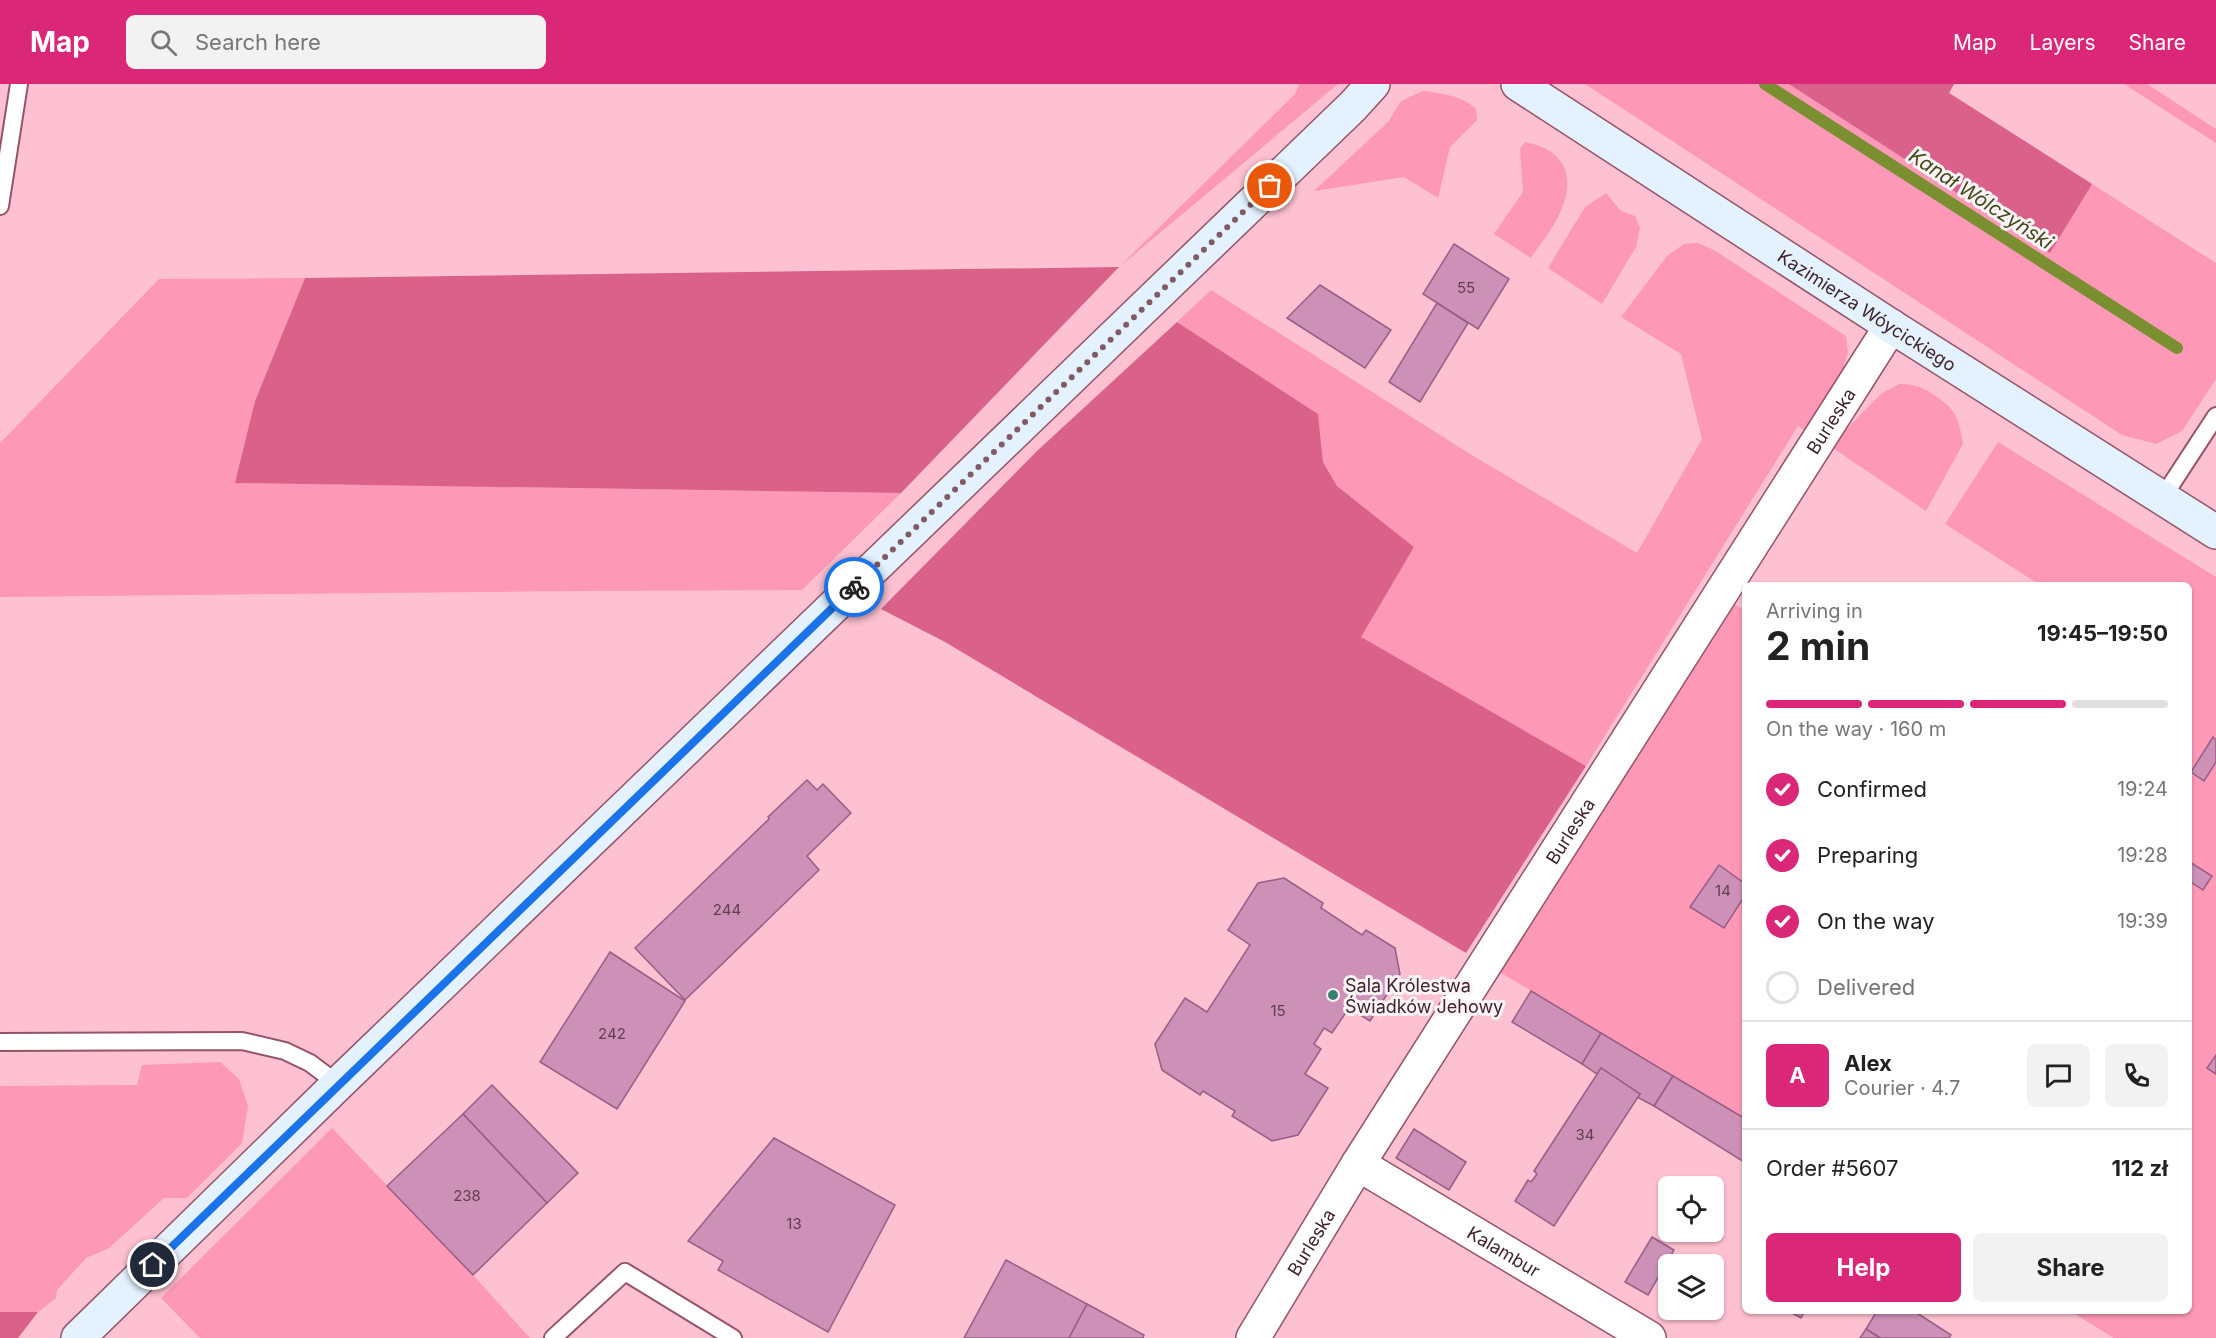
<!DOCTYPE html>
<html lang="en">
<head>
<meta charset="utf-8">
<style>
  :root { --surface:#fff; --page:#f2f2f2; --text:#222; --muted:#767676; --line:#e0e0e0; --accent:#db2777 }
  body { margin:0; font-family:Inter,sans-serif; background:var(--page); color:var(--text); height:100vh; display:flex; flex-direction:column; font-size:22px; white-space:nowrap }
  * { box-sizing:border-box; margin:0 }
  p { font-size:20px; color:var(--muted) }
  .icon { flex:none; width:33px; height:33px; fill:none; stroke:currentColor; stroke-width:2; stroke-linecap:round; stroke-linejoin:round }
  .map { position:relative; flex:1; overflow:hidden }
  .drawer { position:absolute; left:1742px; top:498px; width:450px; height:732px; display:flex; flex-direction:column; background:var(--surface); border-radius:9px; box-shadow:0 2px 4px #0004 }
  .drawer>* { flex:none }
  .tools { position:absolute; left:1658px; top:1092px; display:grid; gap:12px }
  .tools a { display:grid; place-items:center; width:66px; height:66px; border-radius:9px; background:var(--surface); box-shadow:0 2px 4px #0004; font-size:30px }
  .pin { position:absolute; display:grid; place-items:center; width:51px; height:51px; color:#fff; margin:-26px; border:3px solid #fff; border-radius:50%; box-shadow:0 2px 6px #0007 }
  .courier { position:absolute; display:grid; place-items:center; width:60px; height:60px; margin:-30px; border:4px solid #1a73e8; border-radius:50%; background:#fff; color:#222; box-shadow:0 2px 8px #0007 }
  .headline em { font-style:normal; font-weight:700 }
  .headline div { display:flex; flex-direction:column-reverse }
  .headline { display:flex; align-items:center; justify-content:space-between; height:102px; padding:0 24px }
  h1 { font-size:39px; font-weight:700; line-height:45px }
  .bar { display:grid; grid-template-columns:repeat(4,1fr); gap:9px 6px; align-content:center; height:72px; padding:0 24px }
  .bar i { height:8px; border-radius:4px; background:var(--line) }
  .bar .active { background:var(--accent) }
  .bar p { grid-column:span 4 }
  .line { display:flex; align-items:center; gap:15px; padding:0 24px; border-top:2px solid var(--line) }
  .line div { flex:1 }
  .round { display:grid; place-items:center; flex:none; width:63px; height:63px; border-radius:9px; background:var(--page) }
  ol { padding:0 24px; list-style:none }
  li { display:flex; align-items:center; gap:18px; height:66px }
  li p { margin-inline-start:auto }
  li .icon { padding:6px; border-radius:50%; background:var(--accent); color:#fff; stroke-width:4 }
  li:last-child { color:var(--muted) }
  li i { width:33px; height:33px; border:3px solid var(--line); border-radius:50% }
  .primary-button { display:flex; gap:12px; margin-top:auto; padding:12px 24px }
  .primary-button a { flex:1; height:69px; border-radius:9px; background:var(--accent); color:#fff; font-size:24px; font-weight:700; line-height:69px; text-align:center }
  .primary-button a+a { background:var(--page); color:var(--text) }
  header { display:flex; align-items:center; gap:36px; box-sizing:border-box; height:84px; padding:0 30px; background:var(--accent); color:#fff }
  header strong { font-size:28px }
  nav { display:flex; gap:33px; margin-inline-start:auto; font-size:21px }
  .search { width:420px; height:54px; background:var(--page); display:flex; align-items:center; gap:15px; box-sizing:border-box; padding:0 21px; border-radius:9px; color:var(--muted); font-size:22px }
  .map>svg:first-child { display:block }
</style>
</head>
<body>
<header>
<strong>Map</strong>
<div class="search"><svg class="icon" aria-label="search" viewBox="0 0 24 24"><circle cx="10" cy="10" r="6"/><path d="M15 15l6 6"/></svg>Search here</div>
<nav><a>Map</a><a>Layers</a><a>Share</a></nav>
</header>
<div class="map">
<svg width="2216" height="1254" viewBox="0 0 2216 1254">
  <rect width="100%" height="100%" fill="#fec1d1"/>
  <g fill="#fd98b6">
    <path d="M1299 0H1338L1119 183 1295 10Z"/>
    <path d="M1585 0H1954L1949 9 2216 179V295L2182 347 2156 360 2122 351Z"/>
    <path d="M2124 0H2147L2216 45V59Z"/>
    <path d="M1423 7C1443 10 1461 11 1476 25L1477 36 1450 63 1438 114 1404 93 1314 107 1389 37 1401 17Z"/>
    <path d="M1525 58C1566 66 1577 93 1559 131 1552 146 1540 160 1531 174L1494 150 1523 108 1520 65Z"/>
    <path d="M1606 109 1621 127 1635 132 1640 144 1636 163 1602 220 1548 184 1585 123Z"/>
    <path d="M1697 159 1714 166 1846 252 1848 269 1843 285 1806 347 1798 342 1586 682 1360 553 1414 463 1337 402 1323 378 1318 330 1177 238 1211 206 1470 370 1637 469 1702 355 1681 270 1621 233 1667 172 1684 160Z"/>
    <path d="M305 194 255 317 236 399 901 409 802 506 572 507 0 513V359L159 195Z"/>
    <path d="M1899 300C1913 300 1919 302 1931 309 1956 325 1958 332 1963 360L1926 427 1830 362 1882 309Z"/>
    <path d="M1998 358 2216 493V1254H2114L2070 1227H2188V501H2040L1945 440Z"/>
    <path d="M1731 518 1744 526V1034L1498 887Z"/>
    <path d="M220 978 239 995 248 1022 242 1059 187 1114H164L109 1164 86 1174 57 1206 56 1214 38 1228H0V1002L137 1001 142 981Z"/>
    <path d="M332 1044 473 1191 530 1254H200L161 1214Z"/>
  </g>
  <g fill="#da628a">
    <path d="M1789 0H1954L1949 9 2092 100 2050 169Z"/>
    <path d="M1119 183 901 409 235 399 255 317 305 194Z"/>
    <path d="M1177 238 1318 330 1323 378 1337 402 1414 463 1361 553 1586 682 1466 869 945 558 881 525 1037 367Z"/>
    <path d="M0 1228H38L18 1254H0Z"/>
  </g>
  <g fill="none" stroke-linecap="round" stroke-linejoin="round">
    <path stroke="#798f30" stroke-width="12" d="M1765 0 2177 264"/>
  </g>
  <g fill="#cd90b7" stroke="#985e83" stroke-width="1.5">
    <path d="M1454 160 1509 195 1478 245 1423 210Z"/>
    <path d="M1320 201 1391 246 1365 284 1287 234Z"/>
    <path d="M1437 219 1468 239 1420 318 1389 298Z"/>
    <path d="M2213 653 2216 656V678L2204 697 2191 688Z"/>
    <path d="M807 696 817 706 823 700 851 729 807 772 819 786 685 916 635 864 769 735 768 733Z"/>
    <path d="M2188 777 2212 792 2203 806 2188 796Z"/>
    <path d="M1719 781 1744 799V813L1724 844 1690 823Z"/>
    <path d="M1284 794 1323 819 1321 824 1362 851 1366 846 1395 864 1400 890 1370 937 1349 924 1332 949 1324 944 1314 960 1321 965 1305 990 1328 1004 1298 1051 1272 1057 1232 1032 1235 1027 1203 1007 1200 1011 1162 986 1155 960 1185 914 1207 928 1250 861 1228 846 1258 799Z"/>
    <path d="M610 868 685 917 617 1025 540 978Z"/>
    <path d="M1531 907 1601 949 1582 980 1512 938Z"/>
    <path d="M1601 949 1673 992 1654 1022 1637 1013 1640 1010 1601 984 1597 990 1582 980Z"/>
    <path d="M2216 971V990L2207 984Z"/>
    <path d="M1601 984 1640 1010 1554 1142 1515 1117 1528 1096 1531 1098 1537 1090 1534 1087Z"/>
    <path d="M1673 992 1744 1034V1078L1654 1022Z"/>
    <path d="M492 1001 578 1089 547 1119 463 1030Z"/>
    <path d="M463 1030 547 1119 473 1191 387 1102Z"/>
    <path d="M1414 1045 1466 1078 1449 1106 1396 1074Z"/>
    <path d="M774 1054 895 1121 828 1248 718 1186 723 1177 688 1157Z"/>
    <path d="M1652 1153 1674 1166 1648 1211 1625 1198Z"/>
    <path d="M1006 1176 1087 1220 1069 1254H964Z"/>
    <path d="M1087 1220 1144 1251 1143 1254H1069Z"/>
    <path d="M1788 1227H1805L1801 1234Z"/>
    <path d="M1877 1227H1914L1951 1251 1949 1254H1880L1866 1245Z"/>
    <path d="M1866 1245 1880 1254H1860Z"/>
  </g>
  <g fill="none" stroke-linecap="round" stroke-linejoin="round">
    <defs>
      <g id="lane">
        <path d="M0 122 19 0"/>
        <path d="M2163 413 2216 332"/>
        <path d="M0 958 242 957 285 967 310 979 338 1000"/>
        <path d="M553 1254 625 1188 733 1254"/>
      </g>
      <g id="street">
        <path id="s1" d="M1358 1080 1649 1254"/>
        <path id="s2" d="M1253 1254 1358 1080 1891 242"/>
      </g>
      <g id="secondary">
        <path id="s3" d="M1518 0 1891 242 2216 448"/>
        <path d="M78 1254 338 1000 1353 22 1373 0"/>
      </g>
    </defs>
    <use href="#lane" stroke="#955367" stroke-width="20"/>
    <use href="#street" stroke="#955367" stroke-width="36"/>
    <use href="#secondary" stroke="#955367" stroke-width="36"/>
    <use href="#lane" stroke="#fff" stroke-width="16"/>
    <use href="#street" stroke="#fff" stroke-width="33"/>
    <use href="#secondary" stroke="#e3f2fe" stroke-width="33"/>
  </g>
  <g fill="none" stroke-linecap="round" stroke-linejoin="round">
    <path stroke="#825a65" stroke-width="6" stroke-dasharray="0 10.8" d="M854 503 1270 102"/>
    <path stroke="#1a73e8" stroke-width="8" d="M153 1181 854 503"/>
  </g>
  <circle fill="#3a7e73" stroke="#fbf3f5" stroke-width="2" cx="1333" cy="911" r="6"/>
  <g text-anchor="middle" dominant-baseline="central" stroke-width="6" stroke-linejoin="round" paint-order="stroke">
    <g font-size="15" fill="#623e4e">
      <text x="1466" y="203">55</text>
      <text x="1723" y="806">14</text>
      <text x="727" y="825">244</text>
      <text x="1278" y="926">15</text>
      <text x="612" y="949">242</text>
      <text x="1585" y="1050">34</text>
      <text x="467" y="1111">238</text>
      <text x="794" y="1139">13</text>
    </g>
    <g font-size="18" fill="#3f232b" stroke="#fbf3f5">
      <text stroke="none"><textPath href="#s3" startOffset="416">Kazimierza Wóycickiego</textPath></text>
      <text stroke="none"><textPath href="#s2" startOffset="1084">Burleska</textPath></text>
      <text stroke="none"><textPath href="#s2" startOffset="598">Burleska</textPath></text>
      <text stroke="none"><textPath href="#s2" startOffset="112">Burleska</textPath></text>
      <text stroke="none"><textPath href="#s1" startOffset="170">Kalambur</textPath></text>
    </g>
    <g font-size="18" fill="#3f232b" stroke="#fbf3f5" text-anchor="start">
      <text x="1345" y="901">Sala Królestwa<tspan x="1345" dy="21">Świadków Jehowy</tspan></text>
    </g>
    <g font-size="20" font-style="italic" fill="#3e4a19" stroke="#fbf3f5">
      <text transform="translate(1981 115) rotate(33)">Kanał Wólczyński</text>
    </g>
  </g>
</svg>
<div class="tools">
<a><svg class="icon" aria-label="locate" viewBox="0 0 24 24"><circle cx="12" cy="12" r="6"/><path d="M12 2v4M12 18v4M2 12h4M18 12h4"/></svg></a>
<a><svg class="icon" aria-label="layers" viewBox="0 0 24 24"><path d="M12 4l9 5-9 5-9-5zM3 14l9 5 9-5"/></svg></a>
</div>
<div class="pin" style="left:1270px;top:102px;background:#ea580c"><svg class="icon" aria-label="bag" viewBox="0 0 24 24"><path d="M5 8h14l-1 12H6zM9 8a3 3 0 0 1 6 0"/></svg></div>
<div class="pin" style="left:153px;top:1181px;background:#1f2937"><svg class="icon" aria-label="home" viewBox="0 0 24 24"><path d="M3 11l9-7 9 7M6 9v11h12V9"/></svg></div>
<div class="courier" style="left:854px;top:503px"><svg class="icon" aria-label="bike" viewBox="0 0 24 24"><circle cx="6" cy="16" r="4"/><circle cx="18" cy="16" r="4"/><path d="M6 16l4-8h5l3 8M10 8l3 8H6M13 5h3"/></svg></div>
<section class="drawer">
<div class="headline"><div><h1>2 min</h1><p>Arriving in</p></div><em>19:45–19:50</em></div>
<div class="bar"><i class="active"></i><i class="active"></i><i class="active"></i><i></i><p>On the way · 160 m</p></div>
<ol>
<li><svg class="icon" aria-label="check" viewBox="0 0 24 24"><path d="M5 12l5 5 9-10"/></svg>Confirmed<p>19:24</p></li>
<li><svg class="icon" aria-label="check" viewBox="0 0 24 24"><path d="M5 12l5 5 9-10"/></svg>Preparing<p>19:28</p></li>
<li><svg class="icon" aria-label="check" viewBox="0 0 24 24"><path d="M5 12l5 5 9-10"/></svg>On the way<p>19:39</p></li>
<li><i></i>Delivered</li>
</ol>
<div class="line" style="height:108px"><b class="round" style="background:var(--accent);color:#fff">A</b><div><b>Alex</b><p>Courier · 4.7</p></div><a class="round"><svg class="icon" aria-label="chat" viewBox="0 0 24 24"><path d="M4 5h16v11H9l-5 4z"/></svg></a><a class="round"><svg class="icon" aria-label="phone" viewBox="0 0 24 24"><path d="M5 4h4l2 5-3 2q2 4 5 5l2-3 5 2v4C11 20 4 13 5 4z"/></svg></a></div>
<div class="line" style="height:78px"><div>Order #5607</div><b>112 zł</b></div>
<div class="primary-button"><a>Help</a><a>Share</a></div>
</section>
</div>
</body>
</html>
